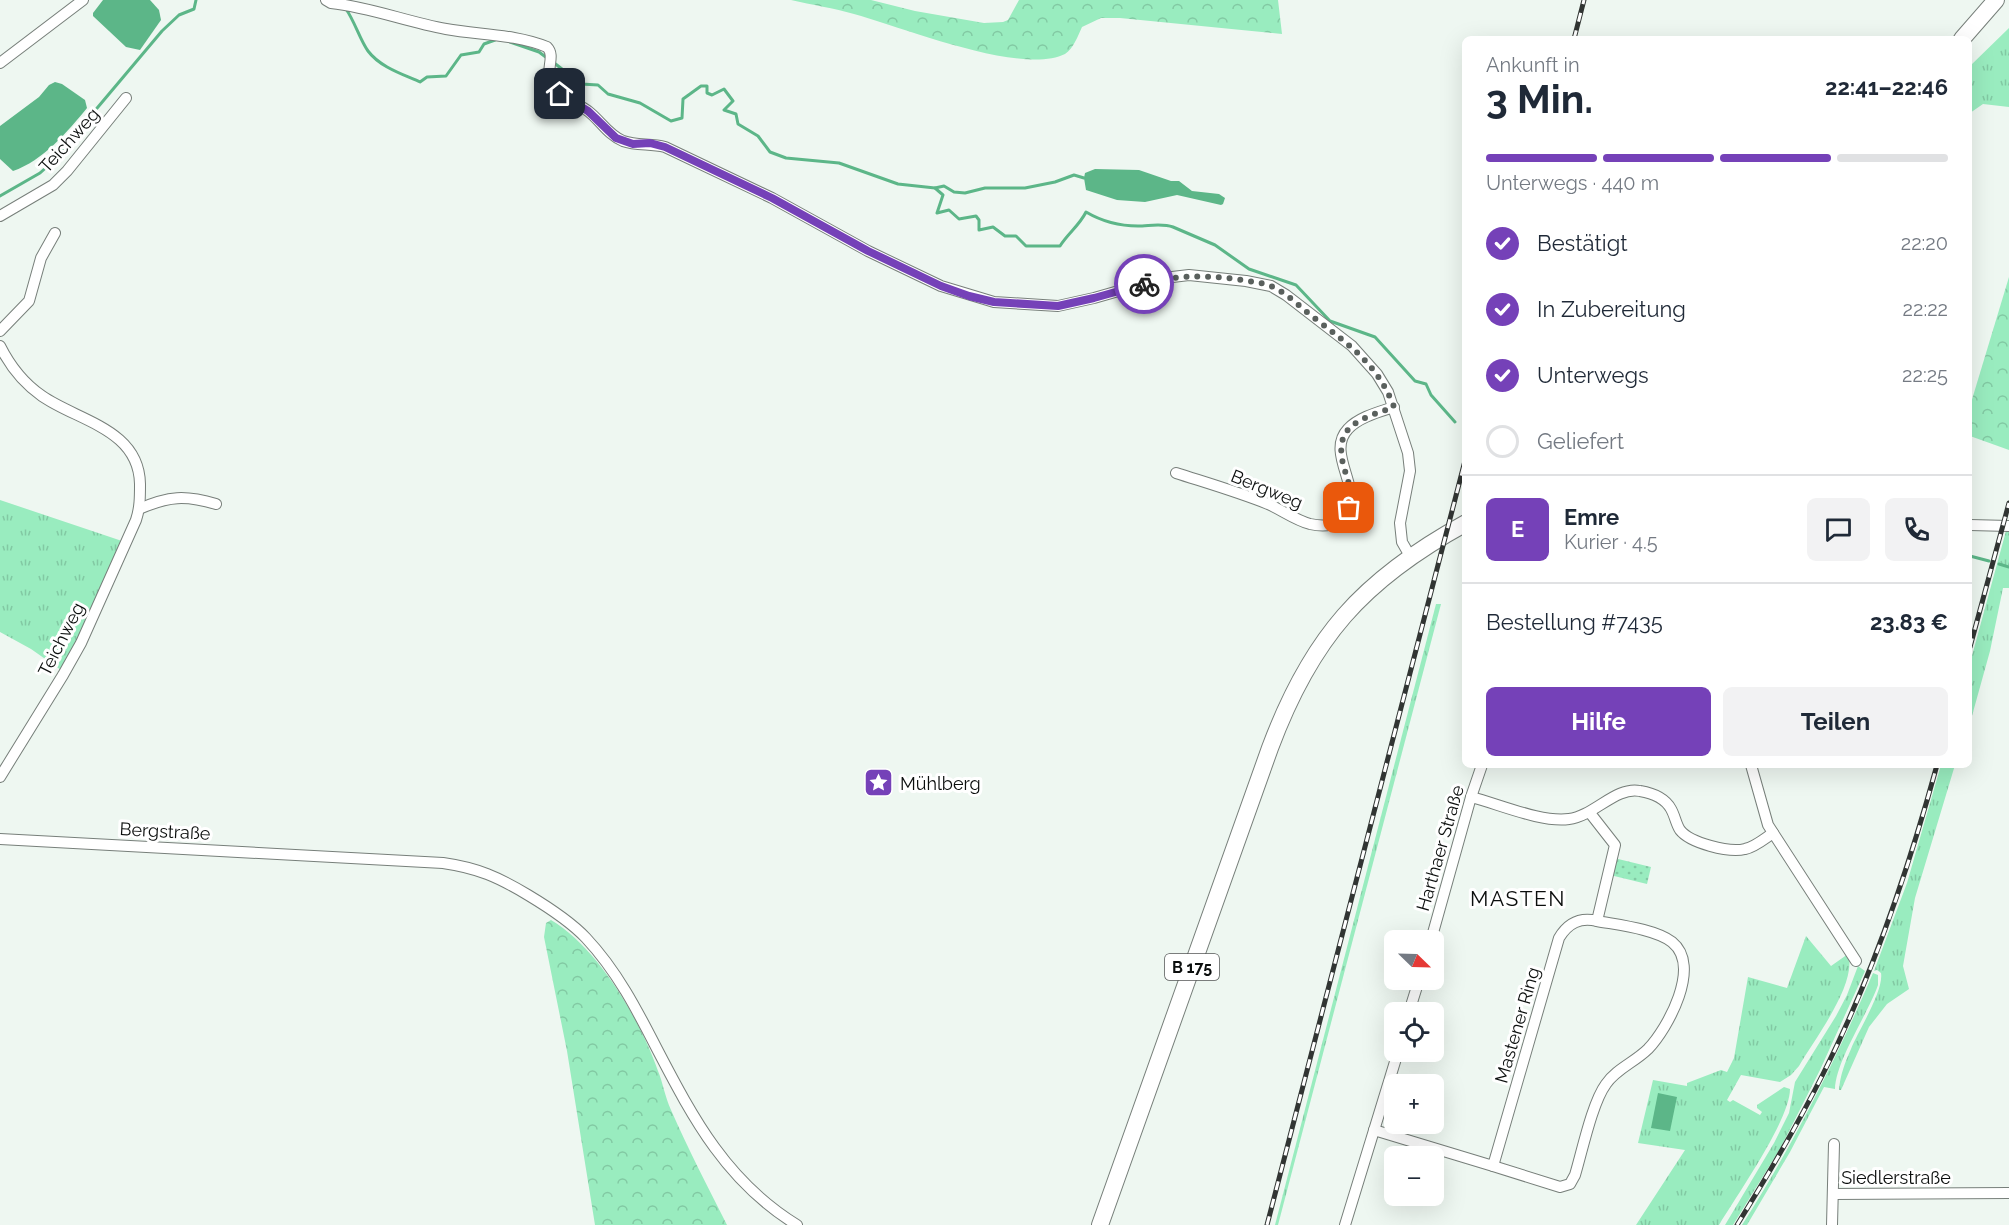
<!DOCTYPE html>
<html lang="de">
<head>
<meta charset="utf-8">
<style>
  :root { --surface:#fff; --page:#f2f2f3; --text:#1f2937; --muted:#747a83; --line:#e0e1e3; --accent:#7541b8 }
  body { margin:0; font-family:Raleway,sans-serif; background:var(--page); color:var(--text); height:100vh; display:flex; flex-direction:column; font-size:22px; white-space:nowrap }
  * { box-sizing:border-box; margin:0 }
  p { font-size:20px; color:var(--muted) }
  .icon { flex:none; width:33px; height:33px; fill:none; stroke:currentColor; stroke-width:2; stroke-linecap:round; stroke-linejoin:round }
  .map { position:relative; flex:1; overflow:hidden }
  .sheet { position:absolute; left:1462px; top:36px; width:510px; height:732px; display:flex; flex-direction:column; background:var(--surface); border-radius:9px; box-shadow:0 6px 24px #0002 }
  .sheet>* { flex:none }
  .needle { width:39px; rotate:113deg }
  .fabs { position:absolute; left:1384px; top:930px; display:grid; gap:12px }
  .fabs a { display:grid; place-items:center; width:60px; height:60px; border-radius:9px; background:var(--surface); box-shadow:0 6px 24px #0002; font-size:30px }
  .pin { position:absolute; display:grid; place-items:center; width:51px; height:51px; color:#fff; margin:-26px; border-radius:12px; box-shadow:0 3px 9px #0006 }
  .courier { position:absolute; display:grid; place-items:center; width:60px; height:60px; margin:-30px; border:4px solid #7541b8; border-radius:50%; background:#fff; color:#222; box-shadow:0 2px 8px #0007 }
  .head em { font-style:normal; font-weight:700 }
  .head div { display:flex; flex-direction:column-reverse }
  .head { display:flex; align-items:center; justify-content:space-between; height:102px; padding:0 24px }
  h1 { font-size:39px; font-weight:700; line-height:45px }
  .bar { display:grid; grid-template-columns:repeat(4,1fr); gap:9px 6px; align-content:center; height:72px; padding:0 24px }
  .bar i { height:8px; border-radius:4px; background:var(--line) }
  .bar .on { background:var(--accent) }
  .bar p { grid-column:span 4 }
  .line { display:flex; align-items:center; gap:15px; padding:0 24px; border-top:2px solid var(--line) }
  .line div { flex:1 }
  .round { display:grid; place-items:center; flex:none; width:63px; height:63px; border-radius:9px; background:var(--page) }
  ol { padding:0 24px; list-style:none }
  li { display:flex; align-items:center; gap:18px; height:66px }
  li p { margin-inline-start:auto }
  li .icon { padding:6px; border-radius:50%; background:var(--accent); color:#fff; stroke-width:4 }
  li:last-child { color:var(--muted) }
  li i { width:33px; height:33px; border:3px solid var(--line); border-radius:50% }
  .button { display:flex; gap:12px; margin-top:auto; padding:12px 24px }
  .button a { flex:1; height:69px; border-radius:9px; background:var(--accent); color:#fff; font-size:24px; font-weight:700; line-height:69px; text-align:center }
  .button a+a { background:var(--page); color:var(--text) }
  .map>svg:first-child { display:block }
</style>
</head>
<body>
<div class="map">
<svg width="2009" height="1225" viewBox="0 0 2009 1225">
  <defs>
    <pattern id="grass-tufts" width="24" height="20" patternUnits="userSpaceOnUse" patternTransform="scale(1.5)"><rect width="24" height="20" fill="#99ecbf"/><path d="M3 7l-1-3M5 7V3M7 7l1-3M15 17l-1-3M17 17v-4M19 17l1-3" fill="none" stroke="#82c9a3"/></pattern>
    <pattern id="forest-crowns" width="20" height="18" patternUnits="userSpaceOnUse" patternTransform="scale(1.5)"><rect width="20" height="18" fill="#99ecbf"/><path d="M2 6a3 3 0 1 1 6 0M12 15a3 3 0 1 1 6 0" fill="none" stroke="#82c9a3"/></pattern>
    <pattern id="park-dots" width="8" height="8" patternUnits="userSpaceOnUse" patternTransform="scale(1.5)"><rect width="8" height="8" fill="#99ecbf"/><path d="M2 2h.1M6 6h.1" fill="none" stroke="#82c9a3" stroke-width="1.8" stroke-linecap="round"/></pattern>
  </defs>
  <rect width="100%" height="100%" fill="#eef7f1"/>
  <g fill="url(#grass-tufts)">
    <path d="M2009 28V107L1983 104 1970 113V66Z"/>
    <path d="M0 500 122 541 73 651 61 670 31 649 0 632Z"/>
    <path d="M2006 531H2009V588H2003L1990 651 1970 723V663Z"/>
    <path d="M1436 604H1441L1278 1225H1275Z"/>
    <path d="M1941 765H1955L1915 898 1903 966 1909 989 1887 1004 1869 1027 1841 1090H1839C1840 1076 1845 1062 1851 1049 1858 1031 1884 991 1881 973L1877 970 1874 971 1907 883Z"/>
    <path d="M1806 936 1831 966 1848 954C1858 983 1814 1040 1799 1066L1791 1075 1780 1082 1741 1075 1727 1100 1730 1102 1733 1100 1760 1115 1762 1112 1757 1108V1105L1784 1087 1790 1089C1790 1120 1737 1195 1719 1225H1636L1685 1150 1638 1143 1653 1080 1687 1086V1083L1721 1070 1727 1072 1734 1058 1748 977 1787 988Z"/>
    <path d="M1858 966 1865 971 1820 1070 1781 1147 1733 1225H1725L1774 1143 1789 1113 1795 1082 1836 1016 1847 995Z"/>
    <path d="M1873 973 1878 975V985C1868 1014 1836 1060 1835 1089L1824 1087 1790 1152 1747 1225H1742C1793 1145 1836 1060 1873 973Z"/>
  </g>
  <g fill="url(#forest-crowns)">
    <path d="M791 0H871L915 11 984 23 1003 22 1008 20 1019 0H1278L1282 34 1120 18H1101L1082 27C1078 36 1073 49 1065 54 1022 76 902 27 854 14 834 8 812 5 791 0Z"/>
    <path d="M2009 277V450L1970 436V406Z"/>
    <path d="M551 920C598 948 640 1019 658 1071 663 1083 665 1097 671 1110 688 1149 708 1187 727 1225H595L567 1051 544 937 546 923Z"/>
  </g>
  <path fill="url(#park-dots)" d="M1614 858 1651 867 1647 884 1610 875Z"/>
  <g fill="#5cb688">
    <path d="M103 0H150L159 10 161 20 140 50 126 47 93 16V13Z"/>
    <path d="M55 82 62 84 85 100 87 108C68 131 43 161 13 171L0 159V126L39 97 49 85Z"/>
    <path d="M1095 169 1139 170 1171 181H1179L1192 191 1219 194 1225 198 1223 204 1221 205 1177 195 1145 202 1117 200 1086 190 1084 178 1085 173Z"/>
    <path d="M1658 1093 1677 1097 1670 1131 1651 1128Z"/>
  </g>
  <g fill="none" stroke-linecap="round" stroke-linejoin="round">
    <g stroke="#5cb688" stroke-width="3">
      <path d="M346 9C355 22 360 40 368 51 380 67 402 74 420 82L427 77 446 76 461 55 479 52 484 44 495 40"/>
      <path d="M510 42 539 52 547 58"/>
      <path d="M553 62 581 84 598 85 608 94 640 103 671 121 682 118 683 99 701 86H707V93L712 95 724 89 733 101 724 110 736 114 738 124 758 136 770 152 786 158 839 163 898 184 935 188 943 195 937 213 949 210 959 219 976 216 979 220V230L993 227 1005 236H1016L1026 246H1060C1068 233 1079 226 1086 212 1103 222 1118 226 1138 226 1149 226 1162 223 1173 227L1215 245 1249 269 1296 285 1330 321 1375 337 1415 381 1426 384 1431 395 1455 422"/>
      <path d="M935 188 944 186 954 192 965 193 985 188H1025L1055 182 1074 175 1084 178"/>
      <path d="M0 196 40 173 50 164 162 31 179 15 194 9 196 0"/>
      <path d="M1970 556 1989 561"/>
      <path d="M1999 564 2009 567"/>
    </g>
    <defs>
      <g id="street">
        <path d="M326 0 331 3C370 7 407 22 446 29 479 35 515 34 547 47 556 56 545 70 551 82 559 97 575 102 588 111 600 120 608 135 623 141 637 146 651 143 665 147L772 198 868 251 941 286 994 302 1058 306 1094 298 1164 278 1189 275 1246 281 1271 286 1286 295 1352 346 1377 374 1388 392 1408 453 1410 471 1400 523 1402 542 1410 556"/>
        <path d="M0 63 83 0"/>
        <path d="M0 216 53 185 67 171 126 98"/>
        <path d="M0 331 29 301 41 258 55 233"/>
        <path d="M0 346C10 366 23 383 42 396 78 421 139 429 140 484 140 497 140 508 136 520L81 643 63 675 0 777"/>
        <path d="M1176 473C1207 483 1238 492 1268 504 1282 510 1295 520 1310 524 1319 526 1329 527 1337 522 1375 500 1322 456 1348 429 1359 417 1379 412 1394 407"/>
        <path d="M139 509C169 496 185 495 216 504"/>
        <path d="M1970 525 2009 526"/>
        <path d="M1751 765 1768 825 1856 961"/>
        <path d="M1471 797C1499 804 1542 823 1569 819 1594 816 1616 786 1640 791 1652 793 1665 798 1671 809 1675 816 1676 824 1680 830 1690 843 1729 853 1745 849 1755 847 1764 839 1773 833"/>
        <path d="M0 839 443 863C478 868 498 877 528 895 548 907 570 921 586 938 617 971 637 1010 657 1049 694 1120 727 1182 797 1225"/>
        <path d="M1431 940 1471 797 1482 765"/>
        <path d="M1409 1012 1419 980"/>
        <path d="M1374 1130 1493 1166 1559 938C1568 923 1580 917 1597 921L1615 845 1590 813"/>
        <path d="M1493 1166 1560 1187 1570 1184 1575 1175C1582 1152 1592 1103 1606 1084 1616 1069 1635 1062 1648 1049 1668 1028 1702 966 1672 942 1655 929 1618 925 1597 921"/>
        <path d="M1833 1194 2009 1193"/>
        <path d="M1345 1225 1398 1052"/>
        <path d="M1832 1225 1834 1144"/>
      </g>
      <g id="primary">
        <path d="M1962 39 1996 0"/>
        <path d="M1100 1225 1270 748C1311 638 1362 580 1466 523"/>
      </g>
    </defs>
    <use href="#street" stroke="#777f7a" stroke-width="12"/>
    <use href="#primary" stroke="#777f7a" stroke-width="18"/>
    <use href="#street" stroke="#fff" stroke-width="10"/>
    <use href="#primary" stroke="#fff" stroke-width="16"/>
    <defs>
      <g id="rail">
        <path d="M1574 39 1584 0"/>
        <path d="M1970 647 2009 503"/>
        <path d="M1267 1225 1466 457"/>
        <path d="M1737 1225C1768 1175 1797 1126 1823 1074 1873 975 1908 871 1937 765"/>
      </g>
    </defs>
    <use href="#rail" stroke="#313533" stroke-width="5"/>
    <use href="#rail" stroke="#fff" stroke-width="3" stroke-dasharray="9" stroke-linecap="butt"/>
  </g>
  <g fill="none" stroke-linecap="round" stroke-linejoin="round">
    <path stroke="#5a605d" stroke-width="6" stroke-dasharray="0 10.8" d="M1144 284C1175 275 1203 275 1235 279 1247 281 1260 282 1271 286 1287 293 1299 306 1312 316 1347 344 1377 362 1394 407 1358 420 1331 426 1345 471 1349 484 1353 495 1349 508"/>
    <path stroke="#7541b8" stroke-width="8" d="M560 94 588 111 616 138 633 144 650 143 665 147 772 198 868 251 941 286 969 296 994 302 1058 306 1094 298 1144 284"/>
  </g>
  <defs>
    <symbol id="sight-square" viewBox="-11 -11 22 22"><rect x="-9" y="-9" width="18" height="18" rx="4" fill="#7541b8" stroke="#fff"/><path d="M0-6L1.8-2.2L6-1.7L2.9 1.2L3.7 5.4L0 3.3L-3.7 5.4L-2.9 1.2L-6-1.7L-1.8-2.2Z" fill="#fff"/></symbol>
  </defs>
  <g fill-rule="evenodd">
    <use href="#sight-square" x="862" y="766" width="33" height="33"/>
  </g>
  <g text-anchor="middle" dominant-baseline="central" stroke-width="6" stroke-linejoin="round" paint-order="stroke">
    <rect fill="#fff" stroke="#545656" stroke-width="1.5" x="1165" y="954" width="54" height="26" rx="4.5"/>
    <g font-size="16" font-weight="bold" fill="#0b0e0d">
      <text x="1192" y="967">B 175</text>
    </g>
    <g font-size="18" fill="#0b0e0d" stroke="#fff">
      <text transform="translate(69 140) rotate(-48)">Teichweg</text>
      <text transform="translate(1267 489) rotate(22)">Bergweg</text>
      <text transform="translate(61 639) rotate(-63)">Teichweg</text>
      <text transform="translate(165 831) rotate(3)">Bergstraße</text>
      <text transform="translate(1440 848) rotate(-74)">Harthaer Straße</text>
      <text transform="translate(1517 1025) rotate(-74)">Mastener Ring</text>
      <text x="1896" y="1177">Siedlerstraße</text>
    </g>
    <g font-size="18" fill="#0b0e0d" stroke="#fff" text-anchor="start">
      <text x="900" y="783">Mühlberg</text>
    </g>
    <g font-size="21" letter-spacing="1.5" fill="#0b0e0d" stroke="#fff">
      <text x="1518" y="898">MASTEN</text>
    </g>
  </g>
</svg>
<div class="fabs">
<a><svg class="needle" viewBox="-14 -14 28 28"><path d="M0-13l5 13h-10z" fill="#e53935"/><path d="M0 13l5-13h-10z" fill="#747a83"/></svg></a>
<a><svg class="icon" aria-label="locate" viewBox="0 0 24 24"><circle cx="12" cy="12" r="6"/><path d="M12 2v4M12 18v4M2 12h4M18 12h4"/></svg></a>
<a>+</a>
<a>−</a>
</div>
<div class="pin" style="left:1349px;top:508px;background:#ea580c"><svg class="icon" aria-label="bag" viewBox="0 0 24 24"><path d="M5 8h14l-1 12H6zM9 8a3 3 0 0 1 6 0"/></svg></div>
<div class="pin" style="left:560px;top:94px;background:#1f2937"><svg class="icon" aria-label="home" viewBox="0 0 24 24"><path d="M3 11l9-7 9 7M6 9v11h12V9"/></svg></div>
<div class="courier" style="left:1144px;top:284px"><svg class="icon" aria-label="bike" viewBox="0 0 24 24"><circle cx="6" cy="16" r="4"/><circle cx="18" cy="16" r="4"/><path d="M6 16l4-8h5l3 8M10 8l3 8H6M13 5h3"/></svg></div>
<section class="sheet">
<div class="head"><div><h1>3 Min.</h1><p>Ankunft in</p></div><em>22:41–22:46</em></div>
<div class="bar"><i class="on"></i><i class="on"></i><i class="on"></i><i></i><p>Unterwegs · 440 m</p></div>
<ol>
<li><svg class="icon" aria-label="check" viewBox="0 0 24 24"><path d="M5 12l5 5 9-10"/></svg>Bestätigt<p>22:20</p></li>
<li><svg class="icon" aria-label="check" viewBox="0 0 24 24"><path d="M5 12l5 5 9-10"/></svg>In Zubereitung<p>22:22</p></li>
<li><svg class="icon" aria-label="check" viewBox="0 0 24 24"><path d="M5 12l5 5 9-10"/></svg>Unterwegs<p>22:25</p></li>
<li><i></i>Geliefert</li>
</ol>
<div class="line" style="height:108px"><b class="round" style="background:var(--accent);color:#fff">E</b><div><b>Emre</b><p>Kurier · 4.5</p></div><a class="round"><svg class="icon" aria-label="chat" viewBox="0 0 24 24"><path d="M4 5h16v11H9l-5 4z"/></svg></a><a class="round"><svg class="icon" aria-label="phone" viewBox="0 0 24 24"><path d="M5 4h4l2 5-3 2q2 4 5 5l2-3 5 2v4C11 20 4 13 5 4z"/></svg></a></div>
<div class="line" style="height:78px"><div>Bestellung #7435</div><b>23.83 €</b></div>
<div class="button"><a>Hilfe</a><a>Teilen</a></div>
</section>
</div>
</body>
</html>
